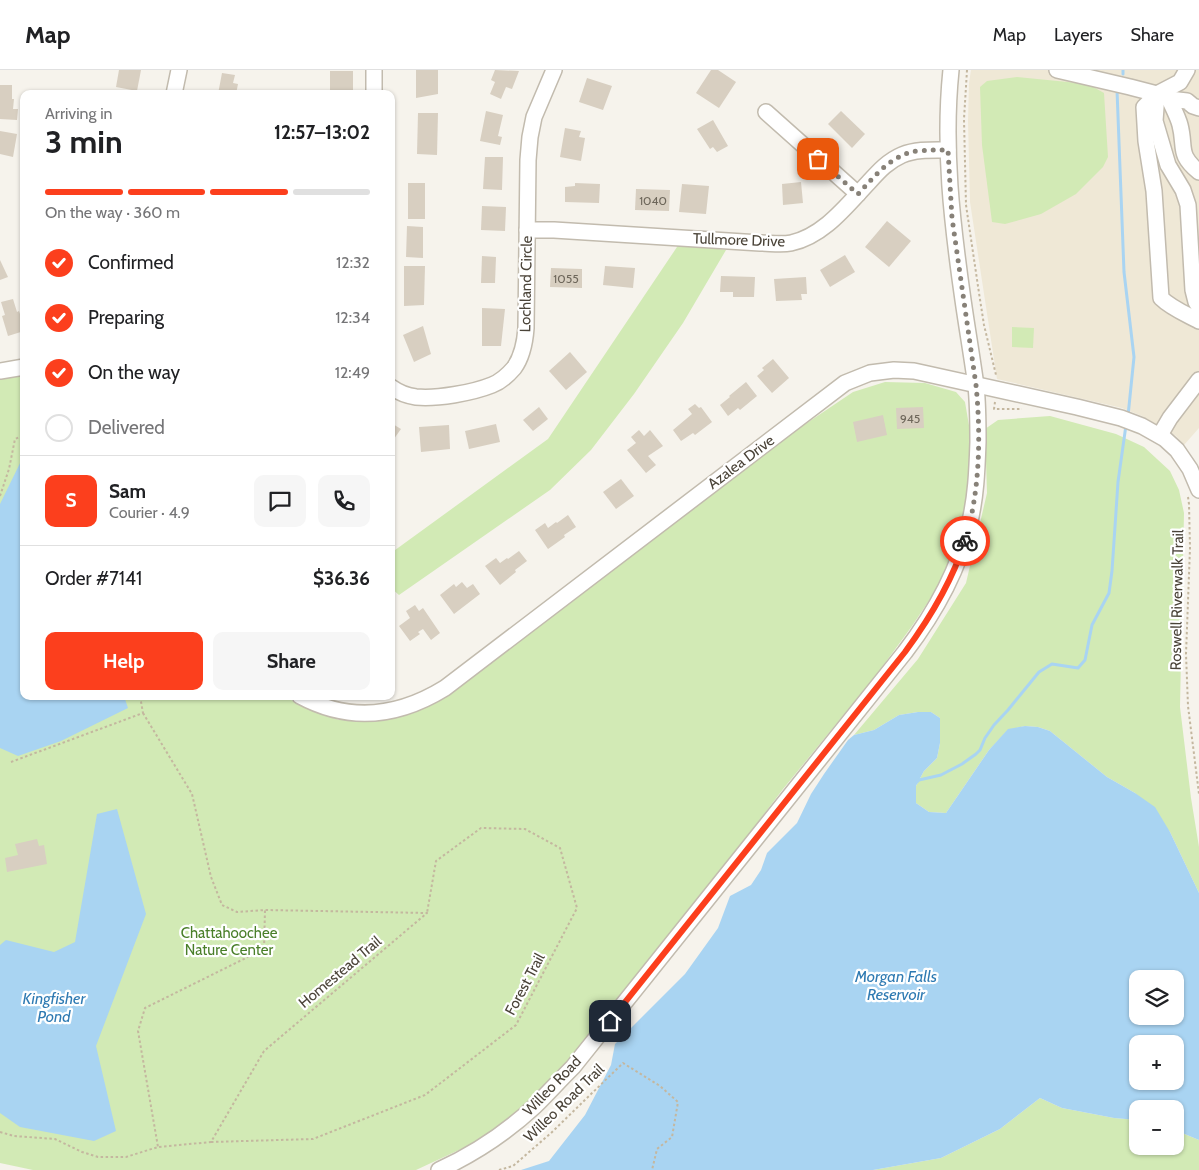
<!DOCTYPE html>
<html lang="en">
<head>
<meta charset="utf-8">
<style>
  :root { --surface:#fff; --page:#f6f6f6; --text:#202124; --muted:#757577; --line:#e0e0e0; --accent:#fc3f1d }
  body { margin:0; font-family:Cabin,sans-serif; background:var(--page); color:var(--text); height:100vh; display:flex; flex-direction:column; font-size:19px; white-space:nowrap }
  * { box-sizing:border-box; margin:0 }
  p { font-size:16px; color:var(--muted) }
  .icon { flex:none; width:28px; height:28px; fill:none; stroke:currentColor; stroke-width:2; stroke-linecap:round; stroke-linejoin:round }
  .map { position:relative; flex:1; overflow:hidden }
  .sheet { position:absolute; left:20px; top:20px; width:375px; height:610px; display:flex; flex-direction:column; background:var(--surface); border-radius:10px; box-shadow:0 1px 4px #0004 }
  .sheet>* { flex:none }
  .fabs { position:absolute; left:1129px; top:900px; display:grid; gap:10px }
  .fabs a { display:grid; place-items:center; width:55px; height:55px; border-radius:10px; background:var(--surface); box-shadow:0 1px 4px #0004; font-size:25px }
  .pin { position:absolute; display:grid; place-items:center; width:42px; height:42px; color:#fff; margin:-21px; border-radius:10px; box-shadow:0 2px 8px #0006 }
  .courier { position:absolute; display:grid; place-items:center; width:50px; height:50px; margin:-25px; border:4px solid #fc3f1d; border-radius:50%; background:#fff; color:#222; box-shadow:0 1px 6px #0007 }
  .head em { font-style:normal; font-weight:700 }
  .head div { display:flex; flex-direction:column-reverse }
  .head { display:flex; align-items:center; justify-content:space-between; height:85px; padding:0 25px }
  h1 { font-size:32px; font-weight:700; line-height:38px }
  .bar { display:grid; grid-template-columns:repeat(4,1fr); gap:8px 5px; align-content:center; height:60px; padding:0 25px }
  .bar i { height:6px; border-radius:4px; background:var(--line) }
  .bar .current { background:var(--accent) }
  .bar p { grid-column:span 4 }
  .line { display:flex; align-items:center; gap:12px; padding:0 25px; border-top:1px solid var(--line) }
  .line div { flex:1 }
  .round { display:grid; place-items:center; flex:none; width:52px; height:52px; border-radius:10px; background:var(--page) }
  ol { padding:0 25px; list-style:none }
  li { display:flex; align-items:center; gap:15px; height:55px }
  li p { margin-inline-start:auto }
  li .icon { padding:5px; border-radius:50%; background:var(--accent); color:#fff; stroke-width:4 }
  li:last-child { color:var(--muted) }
  li i { width:28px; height:28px; border:2px solid var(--line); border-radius:50% }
  .button { display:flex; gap:10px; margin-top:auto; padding:10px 25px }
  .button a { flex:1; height:58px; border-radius:10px; background:var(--accent); color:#fff; font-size:20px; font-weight:700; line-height:58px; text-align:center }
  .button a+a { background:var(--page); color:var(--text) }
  header { display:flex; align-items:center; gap:30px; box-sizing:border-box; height:70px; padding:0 25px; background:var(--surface); border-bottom:1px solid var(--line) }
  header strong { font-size:24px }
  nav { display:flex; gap:28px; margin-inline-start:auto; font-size:18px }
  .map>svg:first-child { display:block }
</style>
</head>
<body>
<header>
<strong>Map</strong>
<nav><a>Map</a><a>Layers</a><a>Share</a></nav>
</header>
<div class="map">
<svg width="1199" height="1100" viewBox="0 0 1199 1100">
  <rect width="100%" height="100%" fill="#f6f3ec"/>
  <path fill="#efe8d6" d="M971 0H1199V358L1184 375 1176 366 1142 346 1122 338 997 309 970 132 968 51 969 13Z"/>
  <g fill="#d2eab5">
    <path d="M1017 7 1088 14 1104 23 1108 87 1103 97 1076 124 1041 144 1005 154 992 152 982 75 980 17 987 11Z"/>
    <path d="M679 174 726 180 683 253 634 324 591 380 550 420 399 525 391 518V483L548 369Z"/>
    <path d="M1012 257 1034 258 1033 278 1012 277Z"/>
    <path d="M24 301V626H284L306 638 339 650H374L414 641 438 630 527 555 801 357 853 322 885 312 925 313 956 322 965 332 972 373 967 437 956 471 940 514 912 556 877 604 783 719 573 997 550 1025 474 1073 416 1100H33L0 1093V305Z"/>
    <path d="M1050 346 1116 364 1144 377 1170 401 1179 420 1184 443 1180 637 1191 728 1199 777V823L1170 762 1135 723 1107 707 1050 661 1038 657 1025 656 1008 660 989 680 946 743 929 742 916 733V716L924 701 937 688 940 673V648L931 642H918L899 645 874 660 854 665 918 589 966 513 987 423 985 359 998 350Z"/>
    <path d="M1040 1028 1062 1038 1114 1048 1137 1050 1138 1076H1175V1060L1199 1070V1100H873L941 1088 1000 1059Z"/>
  </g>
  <g fill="#a9d4f2" fill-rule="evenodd">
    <path d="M24 385V626H124L128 638 61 671 18 686 0 678V434Z"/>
    <path d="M918 642H931L940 648V673L937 688 924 701 916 716V733L929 742 946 743 989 680 1008 659 1025 656 1038 657 1050 661 1107 707 1135 723 1155 737 1170 762 1199 823V1070L1175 1060V1039H1138L1137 1050 1114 1048 1062 1038 1040 1028 1000 1059 941 1088 873 1100H521L549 1091 585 1045 611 995 615 974 685 904 718 858 730 826 751 815 761 800 767 783 797 753 811 724 824 704 848 670 854 665 874 660 899 645ZM1138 909H1175V946H1138ZM1138 974H1175V1011H1138Z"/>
    <path d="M117 739 146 844 96 976 116 1061 94 1071 20 1057 0 1043V875L6 870 54 882 75 872 97 744Z"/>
  </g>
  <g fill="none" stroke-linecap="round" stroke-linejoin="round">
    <g stroke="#a9d4f2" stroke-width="3">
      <path d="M1123 4V0"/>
      <path d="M1117 20 1124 202 1134 287 1128 346"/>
      <path d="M917 712 919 710 941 705 962 694 976 684 980 680 985 668 994 655 1008 640 1039 602 1052 594 1078 598 1085 590 1092 555 1109 523 1112 501 1118 412 1126 355"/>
    </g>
  </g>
  <g fill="#d8cfc1">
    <path d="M119 0H141L137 21 116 17Z"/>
    <path d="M416 0H438V24L416 28Z"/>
    <path d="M495 0 519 1 512 19 506 17 501 29 490 24 495 12 491 10Z"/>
    <path d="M711 0H718L736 12 719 38 696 23Z"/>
    <rect x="330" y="1" width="23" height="23"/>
    <path d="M222 3 235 5 233 13 238 14 236 24H218Z"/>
    <path d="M587 8 612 16 603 40 579 32Z"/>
    <path d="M0 15H12V29H14L13 39H18L17 50 0 49Z"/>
    <path d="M486 41 503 45 498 66 502 67 500 75 480 71Z"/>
    <path d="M841 41 865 64 852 78 828 54Z"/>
    <path d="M418 43H438L437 85 417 84Z"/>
    <path d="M713 50 728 76 717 82 713 77 710 79 697 59Z"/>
    <path d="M565 58 581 61 579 67 585 68 581 91 560 87Z"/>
    <path d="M0 61 17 64 13 87 0 84Z"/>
    <path d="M485 87H503L502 120 483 119Z"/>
    <path d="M801 112 803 133 783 135 782 114Z"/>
    <rect x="408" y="113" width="17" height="36"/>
    <path d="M575 113 600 114 599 133 565 132V117L575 116Z"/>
    <path d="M682 114 709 116 706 144 679 142Z"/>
    <path d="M636 119 670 120 669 141 635 140Z"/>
    <path d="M482 136 506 137 505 161 481 160Z"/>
    <path d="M887 151 911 171 889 197 865 177Z"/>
    <path d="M407 156 423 157V188L406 187Z"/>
    <path d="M845 185 855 202 830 217 820 200Z"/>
    <path d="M482 186 496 187 495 213H481Z"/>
    <path d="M0 190 8 207 0 210Z"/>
    <path d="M404 196H425L424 235 404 236Z"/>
    <path d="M605 196 635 198 633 218 603 215Z"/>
    <path d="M551 198 582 199V218L550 217Z"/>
    <path d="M721 206 755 207 754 227H733V222H720Z"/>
    <path d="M806 207 807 224H801L802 230 776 231 774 209Z"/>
    <path d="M13 229 17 242 19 241 22 250H24V261L8 266 2 246 5 245 1 232Z"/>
    <path d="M482 238 505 239 501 276H482Z"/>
    <path d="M423 256 431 284 414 292 403 265Z"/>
    <path d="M570 282 587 302 566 320 549 301Z"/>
    <path d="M773 289 789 308 772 323 757 306 764 300 762 298Z"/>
    <path d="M746 312 757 326 740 340 738 338 728 346 720 335 730 327 729 326Z"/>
    <path d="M695 334 699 338 701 337 712 352 695 365 693 363 681 371 673 360 692 344 688 339Z"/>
    <path d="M539 337 548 349 533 361 523 350Z"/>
    <path d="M923 337 924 358 897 359 896 338Z"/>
    <path d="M883 345 887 365 857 372 853 352Z"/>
    <path d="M391 353 401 359 391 373Z"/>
    <path d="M496 354 500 372 469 379 465 361Z"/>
    <path d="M449 355 450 379 421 382 419 357Z"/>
    <path d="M639 360 644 366 650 360 663 376 648 386 656 395 646 403 627 380 636 373 631 367Z"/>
    <path d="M621 409 634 426 616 439 603 422Z"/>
    <path d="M568 445 576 457 564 465 565 467 548 479 535 460 545 453 548 458 556 452 557 453Z"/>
    <path d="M519 481 527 491 515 500 516 502 500 515 485 496 496 488 500 493 507 488 508 489Z"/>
    <path d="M462 512 467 518 473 514 480 524 454 544 440 525 454 514 456 517Z"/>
    <path d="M415 535 419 541 423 538 440 563 431 570 423 559 418 562 420 564 410 571 399 556 410 548 406 541Z"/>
    <path d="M37 769 39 776 44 775 47 794 7 802 5 788 18 785 15 774Z"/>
  </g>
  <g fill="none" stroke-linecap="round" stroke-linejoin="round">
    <defs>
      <g id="minor">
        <path d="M1057 0 1130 17 1157 24 1169 29 1187 31 1193 36 1199 38"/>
        <path d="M1187 0 1180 12 1157 24 1144 37 1146 71 1154 121 1161 228C1171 238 1186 244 1199 251"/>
        <path d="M174 24 179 0"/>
        <path d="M374 24V0"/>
        <path d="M1157 24 1155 51 1168 95 1183 120 1188 135 1193 220 1196 232 1199 237"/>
        <path d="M1169 29C1173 38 1178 47 1180 55 1186 78 1177 84 1199 102"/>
        <path d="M766 42 858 124"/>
        <path d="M527 160H554L760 173C770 173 781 175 791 173 824 166 847 135 869 112 879 101 888 91 902 85 916 79 932 80 948 80"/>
        <path d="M0 301 24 297"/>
        <path d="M391 317C398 322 408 326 416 327 437 329 472 323 492 315 500 312 508 305 514 298 522 287 525 272 526 258L528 90 530 67 534 47 554 0"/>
        <path d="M1160 365 1170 348 1199 310"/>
        <path d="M300 626C350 653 398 647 445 618L845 313 870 303 894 300 914 301 1077 337 1121 348 1142 356 1165 369 1177 380 1190 399 1199 420"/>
        <path d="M439 1100C474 1084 507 1062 535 1036 548 1023 560 1010 573 997L905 582C934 544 958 502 969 455 976 428 977 400 978 372 978 354 978 335 976 316 972 287 967 258 963 230 952 153 943 77 951 0"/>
      </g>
    </defs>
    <use href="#minor" stroke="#c2bbae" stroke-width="18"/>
    <g stroke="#c4b79f" stroke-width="2" stroke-dasharray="2.5 2.5" stroke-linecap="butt">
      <path d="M967 0 964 49 966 135 979 223 984 255 996 305"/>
      <path d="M995 332 994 339H1022"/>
      <path d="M0 426 9 399 15 369 24 365"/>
      <path d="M1188 427 1189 434 1190 478 1186 584 1188 636 1199 724"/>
      <path d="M143 643 192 724 211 807 222 835 237 842 265 840 264 879 145 938 138 961 158 1077"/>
      <path d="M11 692 143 643 140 626"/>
      <path d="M0 1062 14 1066 55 1069 82 1082 98 1087H126L158 1077 211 1072 264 981 427 843 265 840"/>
      <path d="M211 1072 313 1069 425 1025 516 955 577 838 560 778 525 759 481 758 436 791 427 843"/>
      <path d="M499 1100 513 1096 551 1063 623 993 660 1016 678 1032 672 1067 657 1079 652 1100"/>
    </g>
    <use href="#minor" stroke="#fff" stroke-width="15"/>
  </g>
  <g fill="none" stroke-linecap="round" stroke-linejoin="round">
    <path stroke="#878178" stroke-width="5" stroke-dasharray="0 9" d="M818 89 858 124C875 106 890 86 916 81 927 80 937 80 948 80L952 148 976 315C981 366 980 421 965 471"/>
    <path stroke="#fc3f1d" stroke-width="6" d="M610 951 905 582C930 548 952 512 965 471"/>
  </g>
  <g text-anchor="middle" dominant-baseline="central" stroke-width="4.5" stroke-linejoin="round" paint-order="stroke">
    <g font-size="12" fill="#6e675b">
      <text x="653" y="130">1040</text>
      <text x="566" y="208">1055</text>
      <text x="910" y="348">945</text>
    </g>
    <g font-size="15" fill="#4b4439" stroke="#fff">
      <text transform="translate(739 170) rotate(2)">Tullmore Drive</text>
      <text transform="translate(526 214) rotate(-89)">Lochland Circle</text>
      <text transform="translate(741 392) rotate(-37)">Azalea Drive</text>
      <text transform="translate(1177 530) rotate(-89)">Roswell Riverwalk Trail</text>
      <text transform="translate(340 902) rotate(-40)">Homestead Trail</text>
      <text transform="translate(525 914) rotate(-62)">Forest Trail</text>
      <text transform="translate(552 1016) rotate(-46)">Willeo Road</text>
      <text transform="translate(564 1033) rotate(-44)">Willeo Road Trail</text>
    </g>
    <g font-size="15" fill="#4a7f2a" stroke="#fff">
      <text x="229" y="863">Chattahoochee<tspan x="229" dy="17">Nature Center</tspan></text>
    </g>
    <g font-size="16" font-style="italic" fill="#2e7ab2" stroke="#fff">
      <text x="896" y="906">Morgan Falls<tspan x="896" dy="18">Reservoir</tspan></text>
      <text x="54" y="928">Kingfisher<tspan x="54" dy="18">Pond</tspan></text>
    </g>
  </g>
</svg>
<div class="fabs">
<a><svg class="icon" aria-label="layers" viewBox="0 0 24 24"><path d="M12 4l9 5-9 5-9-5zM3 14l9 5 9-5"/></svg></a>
<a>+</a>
<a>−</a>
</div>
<div class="pin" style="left:818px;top:89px;background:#ea580c"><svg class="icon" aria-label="bag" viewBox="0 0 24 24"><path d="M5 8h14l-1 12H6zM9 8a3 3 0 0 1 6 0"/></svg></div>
<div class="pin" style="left:610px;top:951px;background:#1f2937"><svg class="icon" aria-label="home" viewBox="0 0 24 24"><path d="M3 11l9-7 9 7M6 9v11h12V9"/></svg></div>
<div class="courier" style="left:965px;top:471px"><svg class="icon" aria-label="bike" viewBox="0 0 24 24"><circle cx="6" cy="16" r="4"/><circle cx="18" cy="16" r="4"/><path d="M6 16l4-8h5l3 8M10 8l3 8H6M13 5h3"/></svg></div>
<section class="sheet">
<div class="head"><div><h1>3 min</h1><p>Arriving in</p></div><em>12:57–13:02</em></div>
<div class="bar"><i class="current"></i><i class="current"></i><i class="current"></i><i></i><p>On the way · 360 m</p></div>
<ol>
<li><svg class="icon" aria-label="check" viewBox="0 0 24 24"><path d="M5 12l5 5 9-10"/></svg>Confirmed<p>12:32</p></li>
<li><svg class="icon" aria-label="check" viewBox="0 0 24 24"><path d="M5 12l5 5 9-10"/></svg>Preparing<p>12:34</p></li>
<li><svg class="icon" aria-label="check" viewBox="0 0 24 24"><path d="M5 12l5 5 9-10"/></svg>On the way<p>12:49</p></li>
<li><i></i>Delivered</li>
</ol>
<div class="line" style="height:90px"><b class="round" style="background:var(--accent);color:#fff">S</b><div><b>Sam</b><p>Courier · 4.9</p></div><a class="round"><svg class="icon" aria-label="chat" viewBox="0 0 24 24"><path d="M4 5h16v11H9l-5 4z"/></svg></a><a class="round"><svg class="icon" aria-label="phone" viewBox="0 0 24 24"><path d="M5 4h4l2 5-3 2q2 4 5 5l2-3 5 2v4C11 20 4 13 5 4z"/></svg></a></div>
<div class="line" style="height:65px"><div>Order #7141</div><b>$36.36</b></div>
<div class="button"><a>Help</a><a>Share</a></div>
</section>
</div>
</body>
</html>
